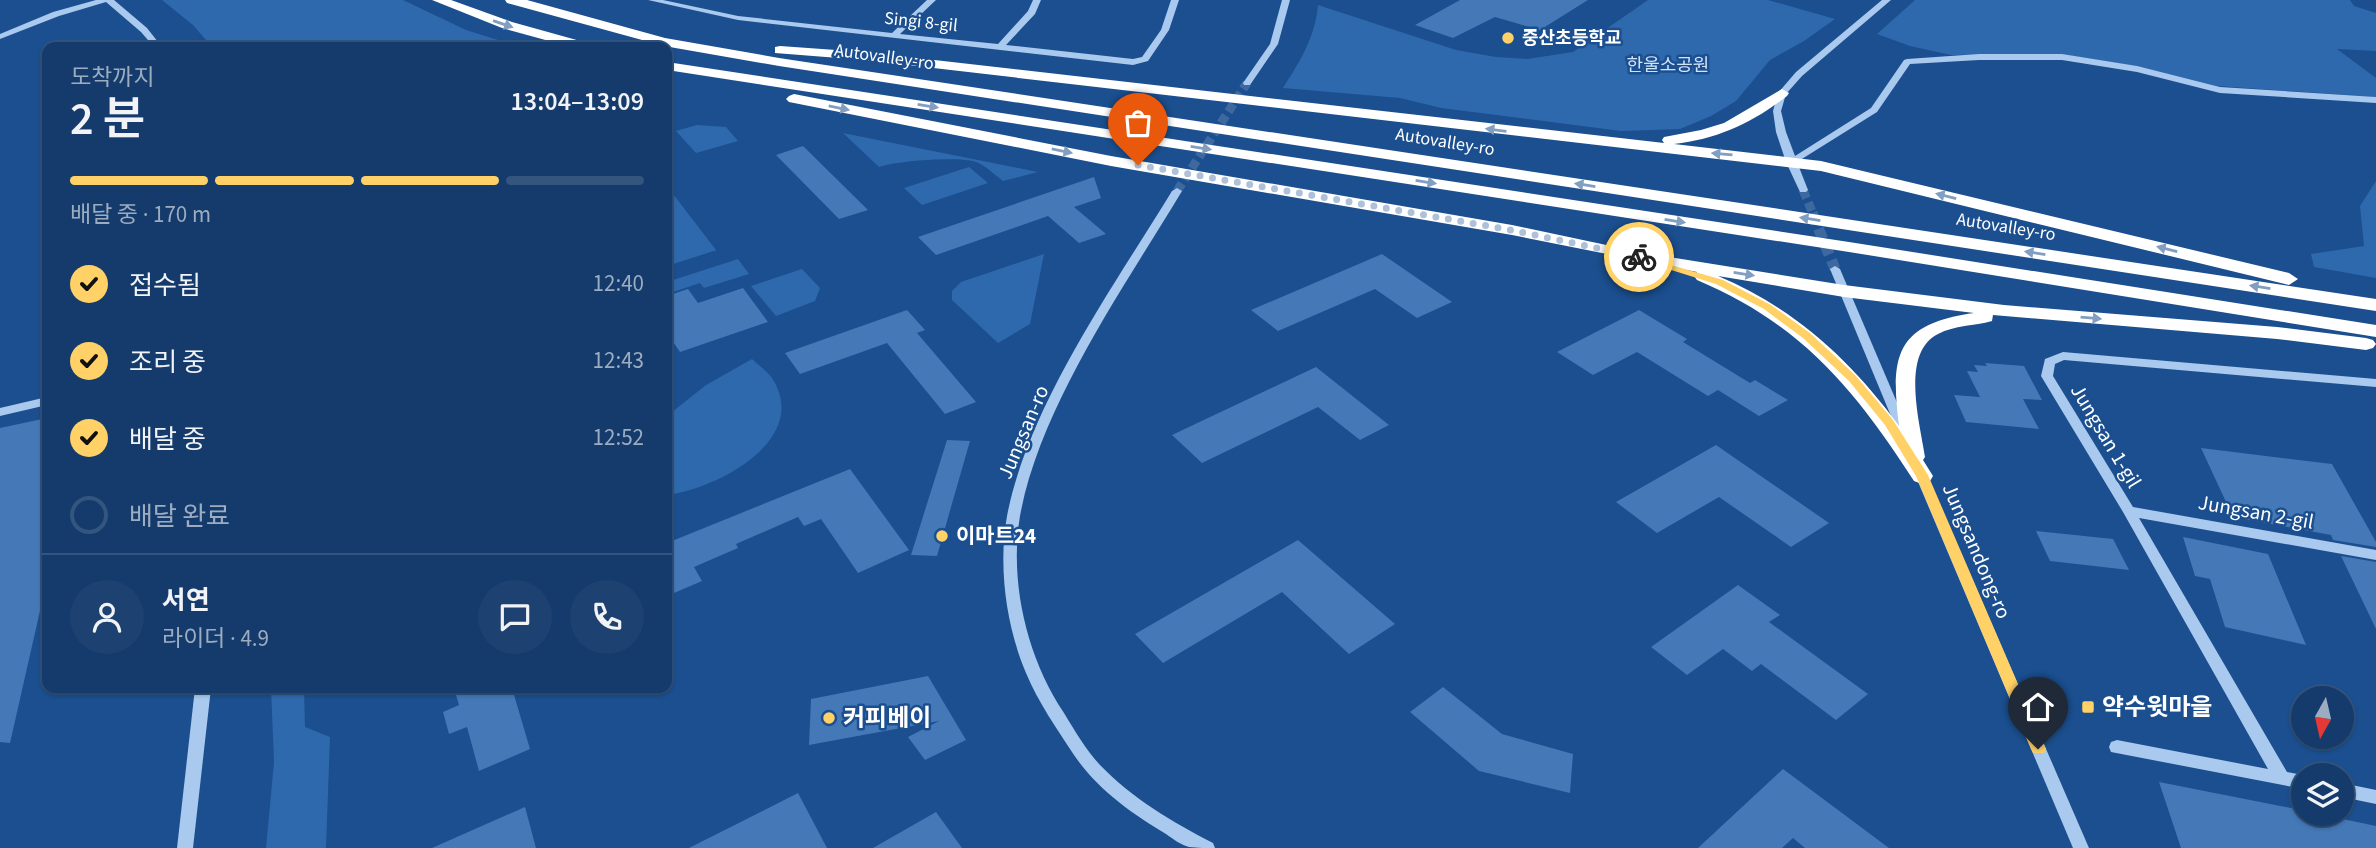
<!DOCTYPE html>
<html lang="ko">
<head>
<meta charset="utf-8">
<style>
  :root { --surface:#143b6b; --page:#1d4271; --text:#f1f3f6; --muted:#9dadc1; --line:#33557e; --accent:#ffd166 }
  body { margin:0; font-family:"Source Sans 3","Noto Sans KR",sans-serif; background:var(--page); color:var(--text); height:100vh; display:flex; flex-direction:column; font-size:26px; white-space:nowrap }
  * { box-sizing:border-box; margin:0 }
  p { font-size:23px; color:var(--muted) }
  .icon { flex:none; width:38px; height:38px; fill:none; stroke:currentColor; stroke-width:2; stroke-linecap:round; stroke-linejoin:round }
  .map { position:relative; flex:1; overflow:hidden }
  .side { position:absolute; left:42px; top:42px; width:630px; height:651px; display:flex; flex-direction:column; background:var(--surface); border-radius:14px; box-shadow:0 2px 5px #0004,0 0 0 2px var(--line) }
  .side>* { flex:none }
  .needle { width:46px; rotate:188deg }
  .buttons { position:absolute; left:2291px; top:686px; display:grid; gap:14px }
  .buttons a { display:grid; place-items:center; width:63px; height:63px; border-radius:50%; background:var(--surface); box-shadow:0 2px 5px #0004,0 0 0 2px var(--line); font-size:35px }
  .pin { position:absolute; display:grid; place-items:center; width:60px; height:60px; color:#fff; margin:-72px -30px; border-radius:50% 50% 50% 0; rotate:-45deg; box-shadow:0 0 7px #0007 }
  .pin .icon { rotate:45deg }
  .courier { position:absolute; display:grid; place-items:center; width:70px; height:70px; margin:-35px; border:5px solid #ffd166; border-radius:50%; background:#fff; color:#222; box-shadow:0 2px 9px #0007 }
  .headline em { font-style:normal; font-weight:600 }
  .headline div { display:flex; flex-direction:column-reverse }
  .headline { display:flex; align-items:center; justify-content:space-between; height:119px; padding:0 28px }
  h1 { font-size:46px; font-weight:600; line-height:52px }
  .bar { display:grid; grid-template-columns:repeat(4,1fr); gap:10px 7px; align-content:center; height:84px; padding:0 28px }
  .bar i { height:9px; border-radius:5px; background:var(--line) }
  .bar .active { background:var(--accent) }
  .bar p { grid-column:span 4 }
  .line { display:flex; align-items:center; gap:18px; padding:0 28px; border-top:2px solid var(--line) }
  .line div { flex:1 }
  .round { display:grid; place-items:center; flex:none; width:74px; height:74px; border-radius:37px; background:var(--page) }
  ol { padding:0 28px; list-style:none }
  li { display:flex; align-items:center; gap:21px; height:77px }
  li p { margin-inline-start:auto }
  li .icon { padding:7px; border-radius:50%; background:var(--accent); color:#111; stroke-width:4 }
  li:last-child { color:var(--muted) }
  li i { width:38px; height:38px; border:4px solid var(--line); border-radius:50% }
  .map>svg:first-child { display:block }
</style>
</head>
<body>
<div class="map">
<svg width="2376" height="848" viewBox="0 0 2376 848">
  <rect width="100%" height="100%" fill="#1b4f8f"/>
  <g fill="#2e69ad">
    <path d="M162 0H403L466 30 520 47H212L193 25Z"/>
    <path d="M1648 0H1768L1835 19 1804 41 1770 60 1736 101 1711 116 1680 129 1621 131 1441 108 1400 98 1283 88C1300 61 1315 38 1318 5L1456 50 1496 57 1527 59 1573 52Z"/>
    <path d="M1915 0H2350L2354 6 2376 13V51L2337 49 2376 78V97L2217 86 2135 66 2059 54 1951 55 1910 46 1877 34Z"/>
    <path d="M697 125 726 127 738 141 696 153 676 131Z"/>
    <path d="M843 133 1038 172 1003 181C995 175 985 165 976 162 959 156 896 161 879 167Z"/>
    <path d="M969 167 988 183 922 205 904 188Z"/>
    <path d="M2376 181V278L2314 267 2311 254 2364 246 2360 206Z"/>
    <path d="M670 190 716 250H717L667 266V191Z"/>
    <path d="M1044 254 1030 324 998 343 952 300V291L961 282Z"/>
    <path d="M738 259 749 274 704 288 700 283 667 294V282Z"/>
    <path d="M802 269 820 288 815 301 776 316 751 286Z"/>
    <path d="M752 359C758 365 767 371 772 378 812 440 716 489 667 495V416L706 385Z"/>
    <path d="M271 688H304L305 727 330 737 326 848H266L274 762Z"/>
  </g>
  <g fill="#4478b7">
    <path d="M1460 0H1588L1540 30 1495 17 1453 38 1415 25Z"/>
    <path d="M803 146 868 210 839 219 776 155Z"/>
    <path d="M1094 177 1101 198 1074 207 1106 234 1079 243 1048 216 936 255 918 237Z"/>
    <path d="M1382 254 1452 302 1417 318 1375 289 1278 331 1251 310Z"/>
    <path d="M743 288 768 322 680 352 667 333V296L688 289 698 303Z"/>
    <path d="M907 310 925 330 917 333 976 402 945 414 887 343 800 374 785 353Z"/>
    <path d="M1639 310 1687 339 1683 342 1750 383 1755 380 1788 400 1759 416 1718 390 1708 396 1637 352 1593 375 1557 352Z"/>
    <path d="M1985 363 2024 366 2042 400 2023 399 2039 429 1966 422 1954 395 1980 397 1967 371 1978 372 1974 365 1987 366Z"/>
    <path d="M1316 367 1389 425 1360 440 1318 407 1202 463 1172 435Z"/>
    <path d="M47 418V580L10 743 0 742V428Z"/>
    <path d="M947 440 970 441 937 556 911 555Z"/>
    <path d="M1716 445 1829 523 1791 547 1719 497 1657 533 1616 502Z"/>
    <path d="M2201 448 2332 464 2376 542V547L2333 540 2331 535 2233 517Z"/>
    <path d="M850 469 909 550 858 573 821 519 804 526 798 517 736 544 738 548 694 567 702 581 667 596V543Z"/>
    <path d="M2036 531 2113 539 2129 570 2050 561Z"/>
    <path d="M2183 537 2268 554 2306 645 2225 627 2210 579 2195 576Z"/>
    <path d="M1298 540 1395 624 1349 654 1282 592 1163 663 1135 634Z"/>
    <path d="M2341 556 2376 562V629Z"/>
    <path d="M1738 585 1780 615 1769 622 1868 694 1836 720 1761 664 1752 671 1723 649 1687 675 1651 647Z"/>
    <path d="M928 676 966 740 925 760 908 737 939 721 809 745 811 699Z"/>
    <path d="M1443 687 1502 734 1573 754 1570 793 1479 771 1410 712Z"/>
    <path d="M454 688H512L530 749 479 771 467 727 449 734 443 712 459 705Z"/>
    <path d="M1783 769 1889 848H1805L1793 838 1782 848H1698Z"/>
    <path d="M2159 782 2296 809 2298 814H2319L2376 826V848H2181Z"/>
    <path d="M798 793 827 848H689Z"/>
    <path d="M525 807 536 848H432Z"/>
    <path d="M936 812 962 848H873Z"/>
  </g>
  <g fill="none" stroke-linecap="round" stroke-linejoin="round">
    <g stroke="#3d69a0" stroke-width="9" stroke-dasharray="9 4.5" stroke-linecap="butt">
      <path d="M1803 190 1813 214"/>
      <path d="M1177 191 1247 83"/>
    </g>
    <path stroke="#3d69a0" stroke-width="11" stroke-dasharray="11 6" stroke-linecap="butt" d="M1812 213 1835 269"/>
    <g fill="#a9c9ee" fill-rule="evenodd">
      <path d="M96 0H114L147 28 162 47H154L141 32 106 2 59 16 0 39V34L53 12Z"/>
      <path d="M648 0H663L738 16 892 33 927 0H936L900 34 998 44 1028 11 1033 0H1041L1035 14 1006 45 1133 59 1142 57 1161 30 1171 0H1179L1169 30 1148 61 1133 65 738 20Z"/>
      <path d="M1282 0H1290L1278 44 1250 85H1244L1243 83 1270 44Z"/>
      <path d="M1882 0H1891L1802 76 1786 94 1781 111 1786 132 1795 156 1871 108 1904 60 1907 59 1979 54H2062L2137 66 2220 87 2376 97V103L2220 93 2137 72 2062 60H1979L1910 64 1877 112 1797 162 1808 190 1806 192H1800L1786 162 1776 132 1773 111 1778 93 1796 72Z"/>
      <path d="M1177 188 1182 191C1125 286 1040 406 1020 516 1009 582 1027 658 1064 713 1075 731 1086 750 1100 765 1132 798 1172 822 1213 843L1215 848C1207 848 1197 848 1189 847 1181 845 1173 839 1166 834 1131 813 1097 789 1074 755 1057 729 1038 702 1026 673 1006 626 998 566 1007 516 1028 406 1114 286 1172 191Z"/>
      <path d="M1835 266 1840 269 1910 433 1908 436 1904 437 1898 433 1830 269Z"/>
      <path d="M2063 352 2376 379V387L2064 360 2055 364 2053 376 2133 507 2376 550V560L2139 518 2287 772 2303 775V789L2111 752 2109 747 2111 742 2117 740 2268 769 2123 512 2041 376 2045 359Z"/>
      <path d="M47 397V405L0 416V408Z"/>
      <path d="M1919 466 1925 470 2089 848H2073L1913 470Z"/>
      <path d="M195 688H211L193 848H177Z"/>
      <path d="M2342 783 2376 790V804L2342 797Z"/>
    </g>
    <g fill="#fff" fill-rule="evenodd">
      <path d="M432 0H451L512 22 591 44 593 47H571L502 28Z"/>
      <path d="M505 0H527L665 38 779 58 2376 299V311L779 66 664 46 507 3Z"/>
      <path d="M780 46 864 52 1664 143 1662 140 1664 137 1701 130 1724 123 1782 89 1789 93 1787 96C1752 123 1718 139 1674 144L1821 161 2289 273 2298 279 2289 285 1821 171 864 60 775 53V47Z"/>
      <path d="M667 62 1849 242 2376 325V337L1849 252 667 70Z"/>
      <path d="M794 94 1111 156 1512 225 1644 253 1844 285 2004 305 2277 327 2366 338 2373 340 2376 344 2373 348 2366 350 2277 339 1993 315 1992 321C1974 326 1955 325 1938 334 1900 353 1920 423 1925 457L1923 460 1933 476 1930 481 1922 484 1914 481C1854 388 1801 324 1697 280L1694 276 1697 272 1512 235 1111 166 789 102 786 99 789 96ZM1718 276 1844 297 1974 313C1896 324 1890 355 1899 426 1851 360 1794 308 1718 276Z"/>
    </g>
  </g>
  <defs><path id="oneway-solid" d="M-6-.8H1V-3.2L6.5 0L1 3.2V.8H-6Z" transform="scale(1.75)"/></defs>
  <g fill="#829ec1">
    <use href="#oneway-solid" transform="translate(503 24) rotate(19)"/>
    <use href="#oneway-solid" transform="translate(928 106) rotate(9)"/>
    <use href="#oneway-solid" transform="translate(839 108) rotate(11)"/>
    <use href="#oneway-solid" transform="translate(1496 130) rotate(-173)"/>
    <use href="#oneway-solid" transform="translate(1201 148) rotate(9)"/>
    <use href="#oneway-solid" transform="translate(1062 151) rotate(11)"/>
    <use href="#oneway-solid" transform="translate(1722 154) rotate(-175)"/>
    <use href="#oneway-solid" transform="translate(1426 182) rotate(9)"/>
    <use href="#oneway-solid" transform="translate(1585 185) rotate(-171)"/>
    <use href="#oneway-solid" transform="translate(1946 196) rotate(-166)"/>
    <use href="#oneway-solid" transform="translate(1810 219) rotate(-171)"/>
    <use href="#oneway-solid" transform="translate(1675 221) rotate(9)"/>
    <use href="#oneway-solid" transform="translate(2167 249) rotate(-166)"/>
    <use href="#oneway-solid" transform="translate(2035 253) rotate(-171)"/>
    <use href="#oneway-solid" transform="translate(1744 274) rotate(9)"/>
    <use href="#oneway-solid" transform="translate(2260 287) rotate(-171)"/>
    <use href="#oneway-solid" transform="translate(2091 318) rotate(5)"/>
  </g>
  <path fill="#ffd166" d="M1636 255 1723 280 1771 305 1810 333 1856 376 1893 420 1928 475 2046 749 2044 753H2033L2031 749 1916 476 1885 425 1849 381 1803 338 1764 309 1716 284 1636 259Z"/>
  <g fill="none" stroke-linecap="round" stroke-linejoin="round">
    <path stroke="#afc1d8" stroke-width="7" stroke-dasharray="0 12.6" d="M1138 165 1511 230 1639 257"/>
  </g>
  <g fill="#ffd166" stroke="#1b4f8f" stroke-width="2.5">
    <circle cx="1508" cy="38" r="7"/>
    <circle cx="942" cy="536" r="7"/>
    <rect x="2081" y="700" width="14" height="14" rx="3.5"/>
    <circle cx="829" cy="718" r="7"/>
  </g>
  <g text-anchor="middle" dominant-baseline="central" stroke-width="5" stroke-linejoin="round" paint-order="stroke">
    <g font-size="18" fill="#fff" stroke="#1b4f8f">
      <text transform="translate(921 22) rotate(6)">Singi 8-gil</text>
      <text transform="translate(884 57) rotate(8)">Autovalley-ro</text>
      <text transform="translate(1445 142) rotate(9)">Autovalley-ro</text>
      <text transform="translate(2006 227) rotate(9)">Autovalley-ro</text>
    </g>
    <g font-size="18" font-weight="bold" fill="#fff" stroke="#1b4f8f" text-anchor="start">
      <text x="1522" y="38">중산초등학교</text>
    </g>
    <g font-size="18" fill="#cfe3fa" stroke="#1b4f8f">
      <text x="1668" y="65">한울소공원</text>
    </g>
    <g font-size="21" fill="#fff" stroke="#1b4f8f">
      <text transform="translate(1023 432) rotate(-67)">Jungsan-ro</text>
      <text transform="translate(2106 436) rotate(59)">Jungsan 1-gil</text>
      <text transform="translate(2256 512) rotate(10)">Jungsan 2-gil</text>
      <text transform="translate(1977 551) rotate(67)">Jungsandong-ro</text>
    </g>
    <g font-size="21" font-weight="bold" fill="#fff" stroke="#1b4f8f" text-anchor="start">
      <text x="956" y="536">이마트24</text>
    </g>
    <g font-size="24" font-weight="bold" fill="#fff" stroke="#1b4f8f" text-anchor="start">
      <text x="2102" y="707">약수윗마을</text>
      <text x="843" y="718">커피베이</text>
    </g>
  </g>
</svg>
<div class="buttons">
<a><svg class="needle" viewBox="-14 -14 28 28"><path d="M0-13l5 13h-10z" fill="#e53935"/><path d="M0 13l5-13h-10z" fill="#9dadc1"/></svg></a>
<a><svg class="icon" aria-label="layers" viewBox="0 0 24 24"><path d="M12 4l9 5-9 5-9-5zM3 14l9 5 9-5"/></svg></a>
</div>
<div class="pin" style="left:1138px;top:165px;background:#ea580c"><svg class="icon" aria-label="bag" viewBox="0 0 24 24"><path d="M5 8h14l-1 12H6zM9 8a3 3 0 0 1 6 0"/></svg></div>
<div class="pin" style="left:2038px;top:749px;background:#1f2937"><svg class="icon" aria-label="home" viewBox="0 0 24 24"><path d="M3 11l9-7 9 7M6 9v11h12V9"/></svg></div>
<div class="courier" style="left:1639px;top:257px"><svg class="icon" aria-label="bike" viewBox="0 0 24 24"><circle cx="6" cy="16" r="4"/><circle cx="18" cy="16" r="4"/><path d="M6 16l4-8h5l3 8M10 8l3 8H6M13 5h3"/></svg></div>
<section class="side">
<div class="headline"><div><h1>2 분</h1><p>도착까지</p></div><em>13:04–13:09</em></div>
<div class="bar"><i class="active"></i><i class="active"></i><i class="active"></i><i></i><p>배달 중 · 170 m</p></div>
<ol>
<li><svg class="icon" aria-label="check" viewBox="0 0 24 24"><path d="M5 12l5 5 9-10"/></svg>접수됨<p>12:40</p></li>
<li><svg class="icon" aria-label="check" viewBox="0 0 24 24"><path d="M5 12l5 5 9-10"/></svg>조리 중<p>12:43</p></li>
<li><svg class="icon" aria-label="check" viewBox="0 0 24 24"><path d="M5 12l5 5 9-10"/></svg>배달 중<p>12:52</p></li>
<li><i></i>배달 완료</li>
</ol>
<div class="line" style="height:126px"><a class="round"><svg class="icon" aria-label="person" viewBox="0 0 24 24"><circle cx="12" cy="8" r="4"/><path d="M4 21q1-7 8-7t8 7"/></svg></a><div><b>서연</b><p>라이더 · 4.9</p></div><a class="round"><svg class="icon" aria-label="chat" viewBox="0 0 24 24"><path d="M4 5h16v11H9l-5 4z"/></svg></a><a class="round"><svg class="icon" aria-label="phone" viewBox="0 0 24 24"><path d="M5 4h4l2 5-3 2q2 4 5 5l2-3 5 2v4C11 20 4 13 5 4z"/></svg></a></div>
</section>
</div>
</body>
</html>
